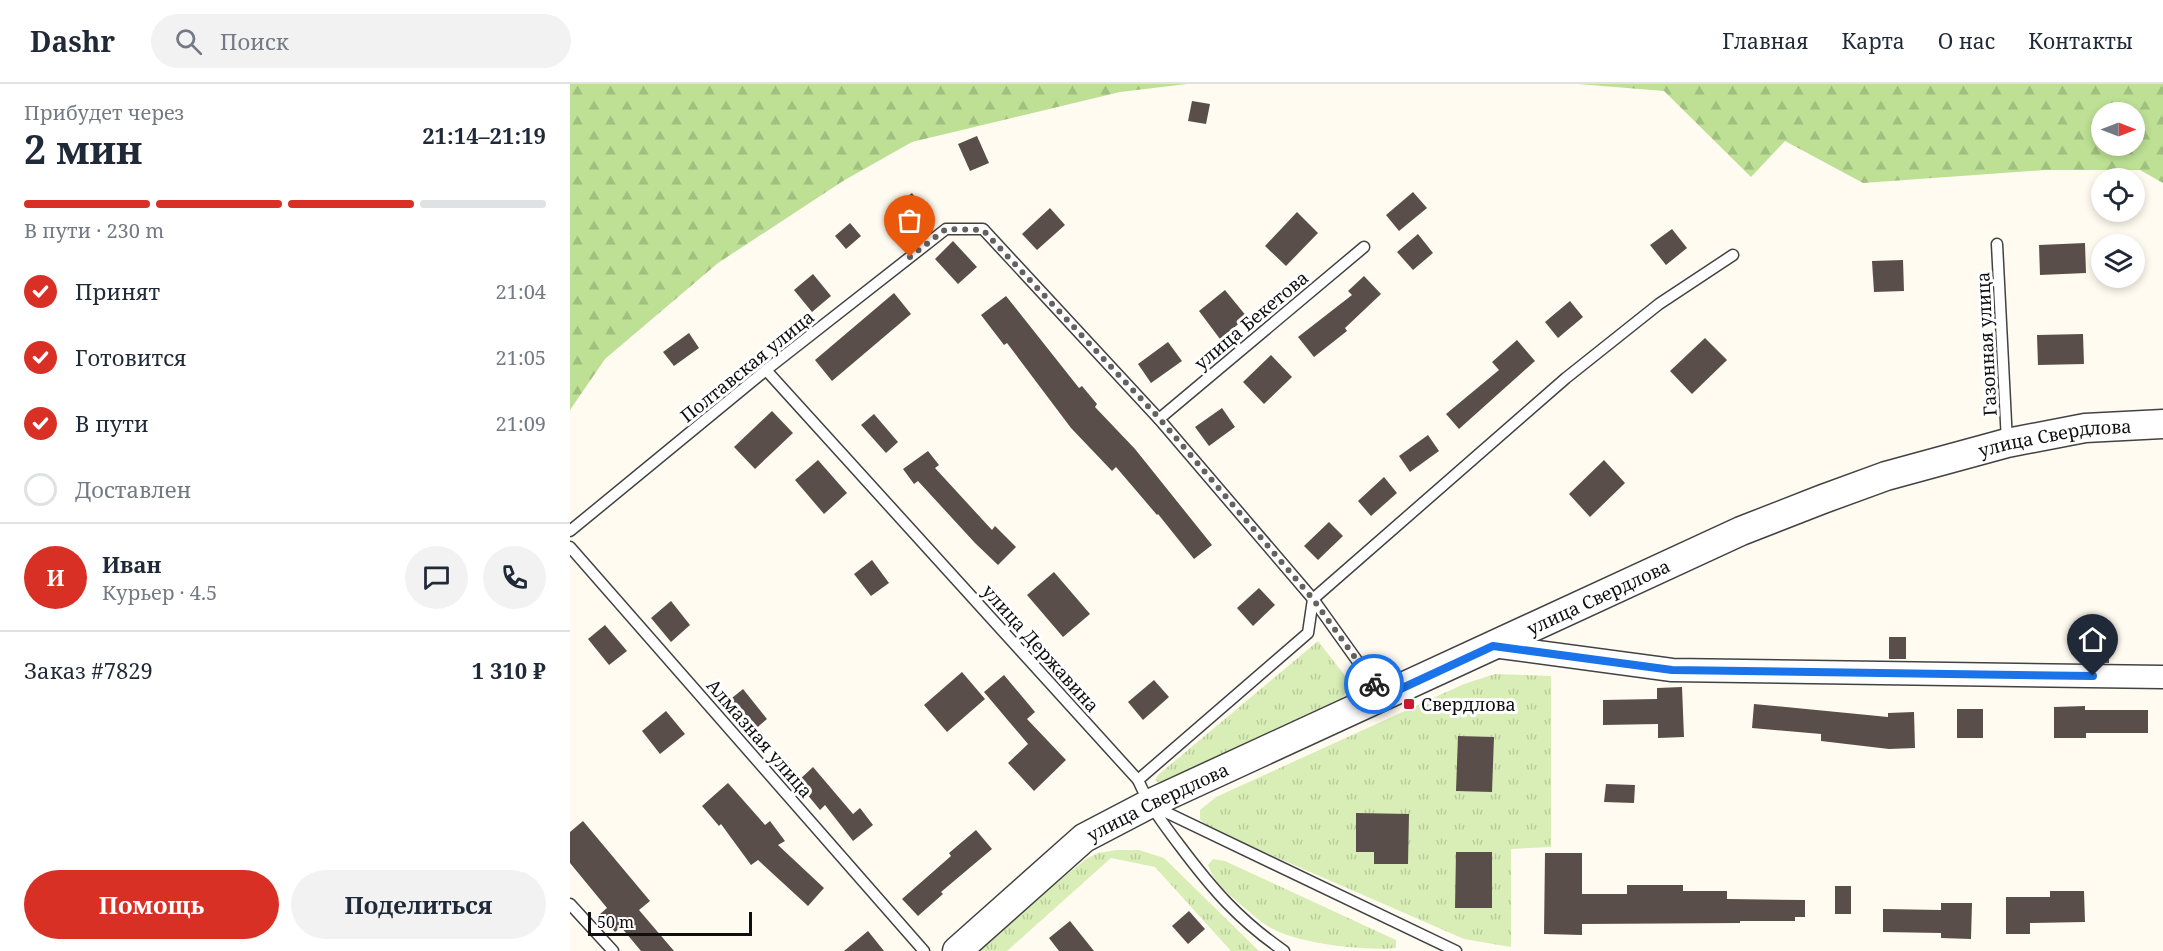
<!DOCTYPE html>
<html lang="ru">
<head>
<meta charset="utf-8">
<style>
  :root { --surface:#fff; --page:#f2f2f3; --text:#1f2937; --muted:#747a83; --line:#e0e1e3; --accent:#d93025 }
  body { margin:0; font-family:"Noto Serif",serif; background:var(--page); color:var(--text); height:100vh; display:flex; flex-direction:column; font-size:22px; white-space:nowrap }
  * { box-sizing:border-box; margin:0 }
  p { font-size:20px; color:var(--muted) }
  .icon { flex:none; width:33px; height:33px; fill:none; stroke:currentColor; stroke-width:2; stroke-linecap:round; stroke-linejoin:round }
  .map { position:relative; flex:1; overflow:hidden }
  .panel { display:flex; flex-direction:column; background:var(--surface); width:570px }
  .panel>* { flex:none }
  .needle { width:39px; rotate:90deg }
  .fabs { position:absolute; left:1521px; top:18px; display:grid; gap:12px }
  .fabs a { display:grid; place-items:center; width:54px; height:54px; border-radius:50%; background:var(--surface); box-shadow:0 3px 9px #0003; font-size:30px }
  .scale { position:absolute; left:18px; bottom:15px; width:164px; box-sizing:border-box; padding-left:6px; border:3px solid #0f0f0f; border-top:0; font-size:16px; line-height:21px; white-space:nowrap; color:#0f0f0f; -webkit-text-stroke:4px #fff; paint-order:stroke }
  .pin { position:absolute; display:grid; place-items:center; width:51px; height:51px; color:#fff; margin:-62px -26px; border-radius:50% 50% 50% 0; rotate:-45deg; box-shadow:0 0 6px #0007 }
  .pin .icon { rotate:45deg }
  .courier { position:absolute; display:grid; place-items:center; width:60px; height:60px; margin:-30px; border:4px solid #1a73e8; border-radius:50%; background:#fff; color:#222; box-shadow:0 2px 8px #0007 }
  .overview em { font-style:normal; font-weight:700 }
  .overview div { display:flex; flex-direction:column-reverse }
  .overview { display:flex; align-items:center; justify-content:space-between; height:102px; padding:0 24px }
  h1 { font-size:39px; font-weight:700; line-height:45px }
  .bar { display:grid; grid-template-columns:repeat(4,1fr); gap:9px 6px; align-content:center; height:72px; padding:0 24px }
  .bar i { height:8px; border-radius:4px; background:var(--line) }
  .bar .active { background:var(--accent) }
  .bar p { grid-column:span 4 }
  .line { display:flex; align-items:center; gap:15px; padding:0 24px; border-top:2px solid var(--line) }
  .line div { flex:1 }
  .round { display:grid; place-items:center; flex:none; width:63px; height:63px; border-radius:32px; background:var(--page) }
  ol { padding:0 24px; list-style:none }
  li { display:flex; align-items:center; gap:18px; height:66px }
  li p { margin-inline-start:auto }
  li .icon { padding:6px; border-radius:50%; background:var(--accent); color:#fff; stroke-width:4 }
  li:last-child { color:var(--muted) }
  li i { width:33px; height:33px; border:3px solid var(--line); border-radius:50% }
  .button { display:flex; gap:12px; margin-top:auto; padding:12px 24px }
  .button a { flex:1; height:69px; border-radius:36px; background:var(--accent); color:#fff; font-size:24px; font-weight:700; line-height:69px; text-align:center }
  .button a+a { background:var(--page); color:var(--text) }
  header { display:flex; align-items:center; gap:36px; box-sizing:border-box; height:84px; padding:0 30px; background:var(--surface); border-bottom:2px solid var(--line) }
  header strong { font-size:28px }
  nav { display:flex; gap:33px; margin-inline-start:auto; font-size:21px }
  .search { width:420px; height:54px; background:var(--page); display:flex; align-items:center; gap:15px; box-sizing:border-box; padding:0 21px; border-radius:33px; color:var(--muted); font-size:22px }
  main { display:flex; flex:1; min-height:0 }
  .map>svg:first-child { display:block }
</style>
</head>
<body>
<header>
<strong>Dashr</strong>
<div class="search"><svg class="icon" aria-label="search" viewBox="0 0 24 24"><circle cx="10" cy="10" r="6"/><path d="M15 15l6 6"/></svg>Поиск</div>
<nav><a>Главная</a><a>Карта</a><a>О нас</a><a>Контакты</a></nav>
</header>
<main>
<section class="panel">
<div class="overview"><div><h1>2 мин</h1><p>Прибудет через</p></div><em>21:14–21:19</em></div>
<div class="bar"><i class="active"></i><i class="active"></i><i class="active"></i><i></i><p>В пути · 230 m</p></div>
<ol>
<li><svg class="icon" aria-label="check" viewBox="0 0 24 24"><path d="M5 12l5 5 9-10"/></svg>Принят<p>21:04</p></li>
<li><svg class="icon" aria-label="check" viewBox="0 0 24 24"><path d="M5 12l5 5 9-10"/></svg>Готовится<p>21:05</p></li>
<li><svg class="icon" aria-label="check" viewBox="0 0 24 24"><path d="M5 12l5 5 9-10"/></svg>В пути<p>21:09</p></li>
<li><i></i>Доставлен</li>
</ol>
<div class="line" style="height:108px"><b class="round" style="background:var(--accent);color:#fff">И</b><div><b>Иван</b><p>Курьер · 4.5</p></div><a class="round"><svg class="icon" aria-label="chat" viewBox="0 0 24 24"><path d="M4 5h16v11H9l-5 4z"/></svg></a><a class="round"><svg class="icon" aria-label="phone" viewBox="0 0 24 24"><path d="M5 4h4l2 5-3 2q2 4 5 5l2-3 5 2v4C11 20 4 13 5 4z"/></svg></a></div>
<div class="line" style="height:78px"><div>Заказ #7829</div><b>1 310 ₽</b></div>
<div class="button"><a>Помощь</a><a>Поделиться</a></div>
</section>
<div class="map">
<svg width="1593" height="867" viewBox="0 0 1593 867">
  <defs>
    <pattern id="grass-tufts" width="24" height="20" patternUnits="userSpaceOnUse" patternTransform="scale(1.5)"><rect width="24" height="20" fill="#d8eeb6"/><path d="M3 7l-1-3M5 7V3M7 7l1-3M15 17l-1-3M17 17v-4M19 17l1-3" fill="none" stroke="#b8cb9b"/></pattern>
    <pattern id="forest-firs" width="22" height="20" patternUnits="userSpaceOnUse" patternTransform="scale(1.5)"><rect width="22" height="20" fill="#bde094"/><path d="M5 1l3.5 6h-7zM16 11l3.5 6h-7z" fill="#a1bf7e"/></pattern>
  </defs>
  <rect width="100%" height="100%" fill="#fffbf1"/>
  <g fill="url(#grass-tufts)">
    <path d="M748 557 776 593 778 604 771 615 756 624 592 701 585 696 588 691Z"/>
    <path d="M925 590 981 592V763L941 765V863L894 855 637 743 630 735V726L646 713 894 600Z"/>
    <path d="M547 766H569L594 774 689 867H661L585 783 541 774 437 867H407L459 821 516 775 528 769Z"/>
    <path d="M643 775 655 777 826 856V864C793 867 728 860 699 843 689 837 679 827 670 820 656 808 644 798 638 781Z"/>
  </g>
  <g fill="url(#forest-firs)" fill-rule="evenodd">
    <path d="M0 0H617L550 8 342 58 273 97 148 179 35 275 0 326Z"/>
    <path d="M1008 0H1593V99L1570 86H1476L1293 99 1215 57 1181 93 1094 7ZM1532 28H1564V62H1532Z"/>
  </g>
  <g fill="#594e4a">
    <path d="M622 17 640 20 636 40 618 37Z"/>
    <path d="M407 52 419 79 400 87 388 60Z"/>
    <path d="M843 108 857 124 829 147 816 131Z"/>
    <path d="M342 109 355 128 338 139 326 121Z"/>
    <path d="M480 124 495 141 467 166 452 150Z"/>
    <path d="M727 128 748 149 716 182 695 162Z"/>
    <path d="M280 139 291 152 276 165 265 152Z"/>
    <path d="M1102 145 1117 164 1096 181 1080 161Z"/>
    <path d="M848 150 863 169 843 186 827 168Z"/>
    <path d="M383 157 407 183 388 200 365 175Z"/>
    <path d="M1515 159 1516 189 1470 191 1469 161Z"/>
    <path d="M1333 176 1334 207 1304 208 1302 177Z"/>
    <path d="M243 190 261 212 242 228 224 206Z"/>
    <path d="M794 192 811 210 775 244 777 247 744 273 728 253 782 211 778 207Z"/>
    <path d="M655 206 677 233 650 255 629 227Z"/>
    <path d="M324 209 341 230 262 297 245 276Z"/>
    <path d="M436 212 509 304 512 302 527 320 525 323 565 365 642 461 624 475 588 430 587 431 546 383 542 387 501 344 437 259 434 261 411 231Z"/>
    <path d="M1000 217 1013 233 988 254 975 238Z"/>
    <path d="M119 249 129 264 104 282 93 268Z"/>
    <path d="M1513 250 1514 280 1468 281 1467 251Z"/>
    <path d="M1135 254 1157 276 1122 310 1100 287Z"/>
    <path d="M947 256 965 277 889 345 876 330 929 286 922 278Z"/>
    <path d="M598 258 612 277 581 299 568 280Z"/>
    <path d="M701 271 722 293 694 320 673 298Z"/>
    <path d="M652 324 665 343 639 362 625 343Z"/>
    <path d="M202 327 223 349 185 385 164 363Z"/>
    <path d="M304 330 328 358 316 369 291 341Z"/>
    <path d="M858 351 869 367 840 388 829 372Z"/>
    <path d="M358 367 369 381 365 384 422 446 425 442 446 463 428 481 405 459 348 397 344 400 333 385Z"/>
    <path d="M248 376 277 409 254 430 225 396Z"/>
    <path d="M1034 376 1055 399 1020 433 999 410Z"/>
    <path d="M814 393 827 409 801 432 788 417Z"/>
    <path d="M759 438 773 452 748 476 734 462Z"/>
    <path d="M302 476 319 499 301 512 284 490Z"/>
    <path d="M484 488 520 530 493 553 457 511Z"/>
    <path d="M689 504 705 521 683 542 667 524Z"/>
    <path d="M101 517 120 541 101 558 81 534Z"/>
    <path d="M35 541 57 567 39 581 18 555Z"/>
    <rect x="1319" y="553" width="17" height="22"/>
    <path d="M1539 564V579L1515 578V565Z"/>
    <path d="M392 588 415 615 377 648 354 621Z"/>
    <path d="M434 591 465 628 457 635 496 676 464 707 438 679 458 660 414 608Z"/>
    <path d="M584 596 599 613 573 636 558 618Z"/>
    <path d="M1112 603 1114 653 1088 654V640L1033 641V616L1087 615V604Z"/>
    <path d="M173 605 197 635 182 648 157 618Z"/>
    <path d="M1184 620 1318 633V629L1344 628 1345 664 1319 665 1251 657V650L1182 644Z"/>
    <path d="M1515 622V626H1578V649H1516V654H1484V623Z"/>
    <rect x="1387" y="625" width="26" height="29"/>
    <path d="M96 627 115 650 90 670 72 647Z"/>
    <path d="M888 652 924 653 922 708 886 707Z"/>
    <path d="M243 683 283 730 290 724 303 741 283 757 255 721 250 726 227 698Z"/>
    <path d="M158 699 195 741 200 737 215 757 208 761 254 804 238 822 188 776 181 781 151 740 149 742 132 722Z"/>
    <path d="M1036 700 1065 701 1064 719 1034 718Z"/>
    <path d="M786 729 839 730 838 780H804V768H786Z"/>
    <path d="M13 737 80 817 69 826 104 867H71L51 843 45 848 30 830 37 824 0 779V748Z"/>
    <path d="M406 746 422 765 371 808 373 810 348 832 332 815 381 772 379 769Z"/>
    <path d="M886 768H922V824H885Z"/>
    <path d="M975 769H1012V810H1057V801H1113V807H1157V815L1235 816V833H1225V837H1170V839L1012 840V851L974 850Z"/>
    <rect x="1265" y="802" width="16" height="28"/>
    <path d="M1480 807H1514L1515 838 1460 839V850H1436V813H1480Z"/>
    <path d="M1371 819H1402L1401 855 1371 854V849L1313 848V825L1371 826Z"/>
    <path d="M619 827 635 845 618 860 602 842Z"/>
    <path d="M500 837 524 867H489L479 854Z"/>
    <path d="M298 847 314 867H274Z"/>
  </g>
  <g fill="none" stroke-linecap="round" stroke-linejoin="round">
    <defs>
      <g id="service">
        <path d="M1427 160 1437 358"/>
        <path d="M196 286 568 696C579 721 594 741 610 762 643 806 669 836 714 867"/>
        <path d="M589 335 794 163"/>
        <path d="M0 447 196 286 376 145H413L589 335 743 515 811 610"/>
        <path d="M0 463 354 867"/>
        <path d="M568 696 738 549 743 515 996 294 1089 220 1163 171"/>
        <path d="M583 722 886 867"/>
        <path d="M0 820 43 867"/>
      </g>
      <path id="minor" d="M923 562 1102 586 1593 593"/>
      <g id="tertiary">
        <path id="s1" d="M387 867 514 754 579 720 1171 447 1253 415 1316 392 1437 359 1515 344 1593 340"/>
      </g>
    </defs>
    <use href="#service" stroke="#424242" stroke-width="13"/>
    <use href="#minor" stroke="#424242" stroke-width="25"/>
    <use href="#tertiary" stroke="#424242" stroke-width="31"/>
    <use href="#service" stroke="#fff" stroke-width="10"/>
    <use href="#minor" stroke="#fff" stroke-width="22"/>
    <use href="#tertiary" stroke="#fff" stroke-width="28"/>
  </g>
  <g fill="none" stroke-linecap="round" stroke-linejoin="round">
    <path stroke="#63625e" stroke-width="6" stroke-dasharray="0 10.8" d="M340 173 376 145 413 146 589 334 743 515 804 600"/>
    <path stroke="#1a73e8" stroke-width="8" d="M804 600 813 613 923 562 1102 586 1523 592"/>
  </g>
  <rect fill="#cc1932" stroke="#fff" stroke-width="2" x="833" y="614" width="12" height="12" rx="3"/>
  <g text-anchor="middle" dominant-baseline="central" stroke-width="6" stroke-linejoin="round" paint-order="stroke">
    <g font-size="18" fill="#0f0f0f" stroke="#fff">
      <text transform="translate(681 236) rotate(-40)">улица Бекетова</text>
      <text transform="translate(1416 260) rotate(-93)">Газонная улица</text>
      <text transform="translate(177 282) rotate(-39)">Полтавская улица</text>
      <text stroke="none"><textPath href="#s1" startOffset="1224">улица Свердлова</textPath></text>
      <text stroke="none"><textPath href="#s1" startOffset="738">улица Свердлова</textPath></text>
      <text transform="translate(471 564) rotate(48)">улица Державина</text>
      <text transform="translate(190 654) rotate(49)">Алмазная улица</text>
      <text stroke="none"><textPath href="#s1" startOffset="252">улица Свердлова</textPath></text>
    </g>
    <g font-size="18" fill="#0f0f0f" stroke="#fff" text-anchor="start">
      <text x="851" y="620">Свердлова</text>
    </g>
  </g>
</svg>
<div class="fabs">
<a><svg class="needle" viewBox="-14 -14 28 28"><path d="M0-13l5 13h-10z" fill="#e53935"/><path d="M0 13l5-13h-10z" fill="#747a83"/></svg></a>
<a><svg class="icon" aria-label="locate" viewBox="0 0 24 24"><circle cx="12" cy="12" r="6"/><path d="M12 2v4M12 18v4M2 12h4M18 12h4"/></svg></a>
<a><svg class="icon" aria-label="layers" viewBox="0 0 24 24"><path d="M12 4l9 5-9 5-9-5zM3 14l9 5 9-5"/></svg></a>
</div>
<div class="scale">50 m</div>
<div class="pin" style="left:340px;top:173px;background:#ea580c"><svg class="icon" aria-label="bag" viewBox="0 0 24 24"><path d="M5 8h14l-1 12H6zM9 8a3 3 0 0 1 6 0"/></svg></div>
<div class="pin" style="left:1523px;top:592px;background:#1f2937"><svg class="icon" aria-label="home" viewBox="0 0 24 24"><path d="M3 11l9-7 9 7M6 9v11h12V9"/></svg></div>
<div class="courier" style="left:804px;top:600px"><svg class="icon" aria-label="bike" viewBox="0 0 24 24"><circle cx="6" cy="16" r="4"/><circle cx="18" cy="16" r="4"/><path d="M6 16l4-8h5l3 8M10 8l3 8H6M13 5h3"/></svg></div>
</div>
</main>
</body>
</html>
